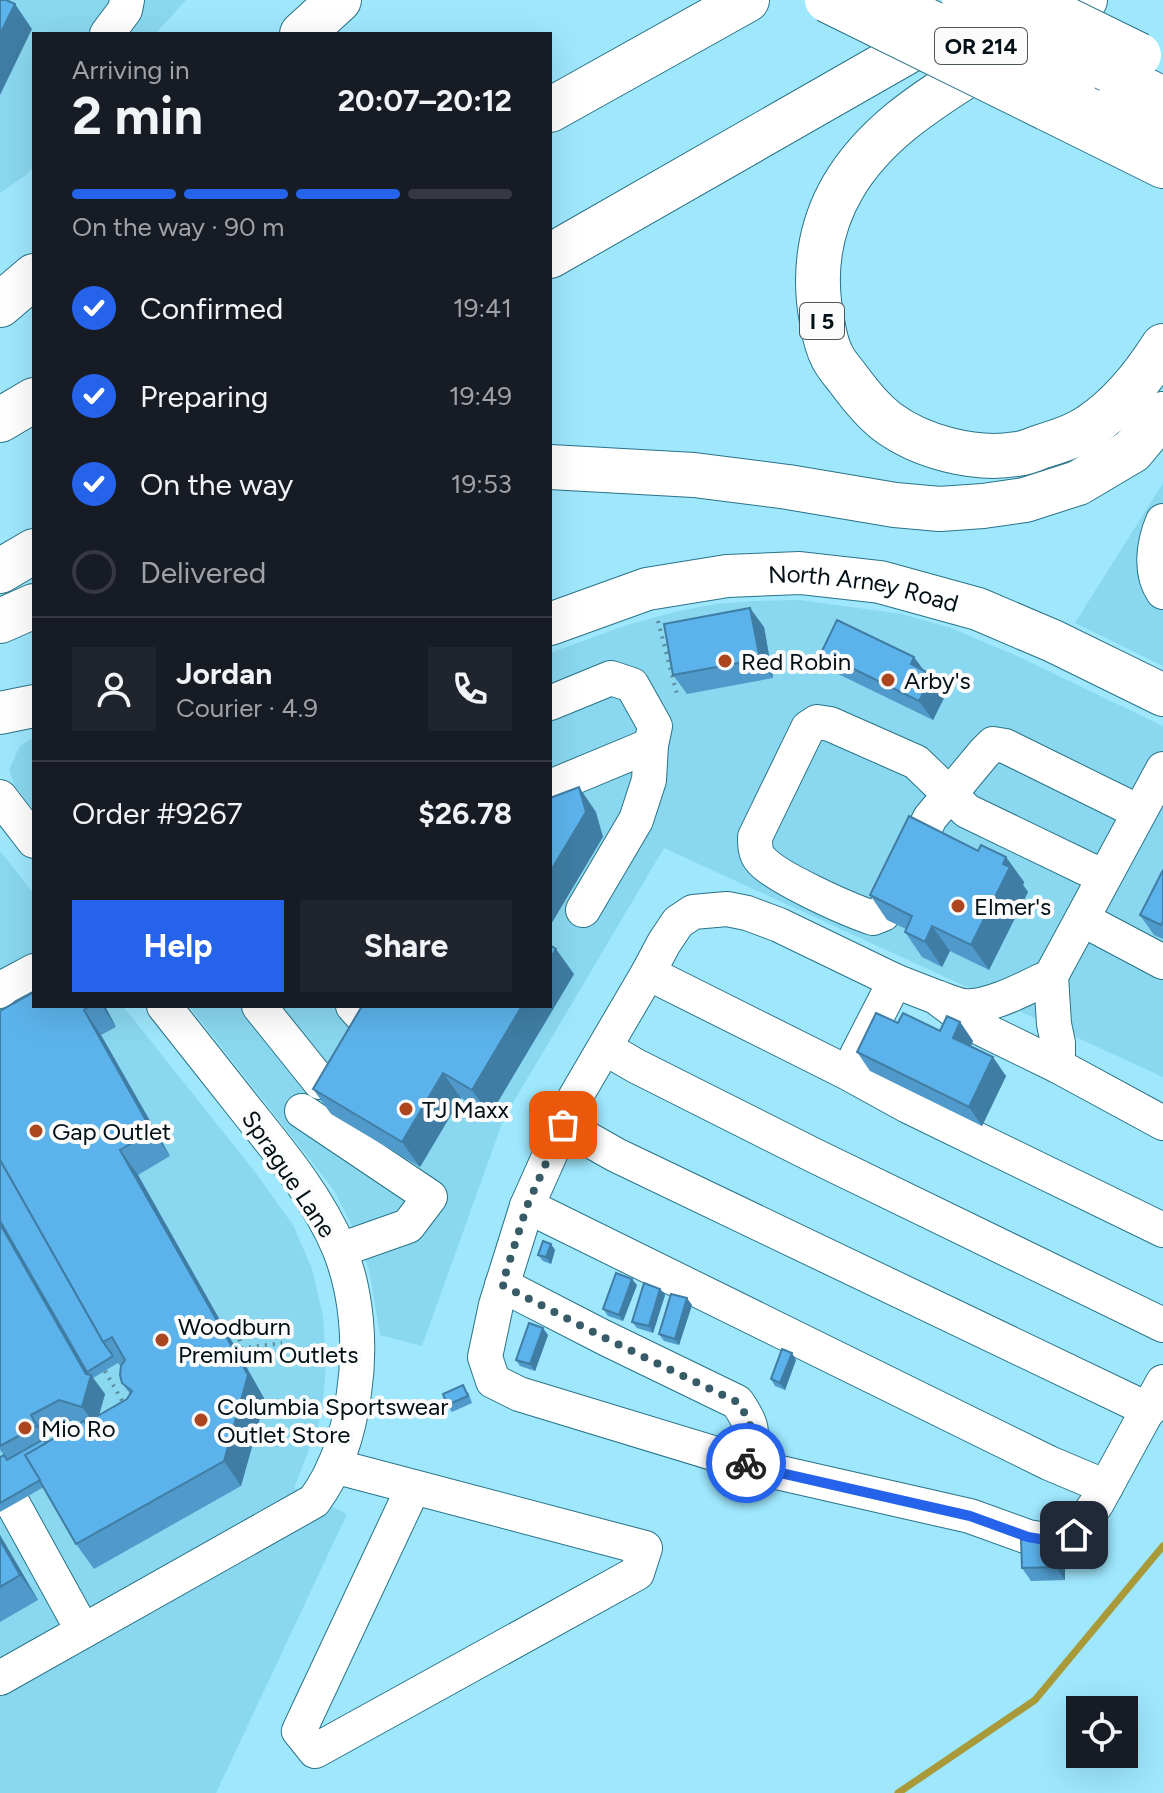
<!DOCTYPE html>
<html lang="en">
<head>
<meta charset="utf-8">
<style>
  :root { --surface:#171b24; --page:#20242c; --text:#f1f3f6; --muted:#9ea1a6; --line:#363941; --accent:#2563eb }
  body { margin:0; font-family:Figtree,sans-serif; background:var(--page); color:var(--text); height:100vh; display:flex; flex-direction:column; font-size:30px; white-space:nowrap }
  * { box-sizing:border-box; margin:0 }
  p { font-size:26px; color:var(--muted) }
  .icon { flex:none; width:44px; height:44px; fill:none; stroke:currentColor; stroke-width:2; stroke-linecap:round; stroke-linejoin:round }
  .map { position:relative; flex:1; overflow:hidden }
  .side { position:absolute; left:32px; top:32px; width:520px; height:976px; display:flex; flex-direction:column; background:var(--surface); border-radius:0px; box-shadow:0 8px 32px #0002 }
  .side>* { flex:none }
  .buttons { position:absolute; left:1066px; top:1696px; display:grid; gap:16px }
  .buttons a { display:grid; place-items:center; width:72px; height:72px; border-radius:0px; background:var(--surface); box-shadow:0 8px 32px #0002; font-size:40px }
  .pin { position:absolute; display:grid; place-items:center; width:68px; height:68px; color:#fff; margin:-34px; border-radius:16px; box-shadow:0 4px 12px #0006 }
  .courier { position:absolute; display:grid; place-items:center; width:80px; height:80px; margin:-40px; border:6px solid #2563eb; border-radius:50%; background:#fff; color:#222; box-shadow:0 2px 10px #0007 }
  .overview em { font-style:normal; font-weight:700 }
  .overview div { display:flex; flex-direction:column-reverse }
  .overview { display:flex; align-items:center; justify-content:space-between; height:136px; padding:0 40px }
  h1 { font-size:52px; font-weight:700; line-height:60px }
  .bar { display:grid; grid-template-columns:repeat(4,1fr); gap:12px 8px; align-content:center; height:96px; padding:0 40px }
  .bar i { height:10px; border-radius:6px; background:var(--line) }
  .bar .on { background:var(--accent) }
  .bar p { grid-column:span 4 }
  .line { display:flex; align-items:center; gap:20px; padding:0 40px; border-top:2px solid var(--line) }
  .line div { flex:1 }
  .round { display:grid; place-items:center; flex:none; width:84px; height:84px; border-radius:0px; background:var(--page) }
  ol { padding:0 40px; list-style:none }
  li { display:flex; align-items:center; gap:24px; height:88px }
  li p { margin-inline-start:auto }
  li .icon { padding:8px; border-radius:50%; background:var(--accent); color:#fff; stroke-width:4 }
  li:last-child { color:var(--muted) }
  li i { width:44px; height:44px; border:4px solid var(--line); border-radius:50% }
  .cta { display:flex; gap:16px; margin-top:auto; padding:16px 40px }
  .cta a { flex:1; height:92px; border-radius:0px; background:var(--accent); color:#fff; font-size:32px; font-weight:700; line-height:92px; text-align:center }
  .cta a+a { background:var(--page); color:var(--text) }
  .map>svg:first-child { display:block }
</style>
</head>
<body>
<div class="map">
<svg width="1163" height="1793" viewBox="0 0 1163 1793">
  <rect width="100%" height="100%" fill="#9ee7fd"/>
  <g fill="#89d8f0">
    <path d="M0 0H186L155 34H34V167L26 175 0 193Z"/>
    <path d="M1163 483V666L1075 623Z"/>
    <path d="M800 600 902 614 951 628 1017 656 1163 726V1077L664 848 504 1118 422 1346 380 1335 369 1269 353 1228 334 1190 189 1006H550V653L624 626 674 612 716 604 754 601Z"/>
    <path d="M34 737V810L15 786 9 770 20 746Z"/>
    <path d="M0 851 34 894V1006H123L255 1172 293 1225 312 1269 323 1316 326 1365 323 1398 318 1427 294 1488 347 1514 216 1793H0Z"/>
  </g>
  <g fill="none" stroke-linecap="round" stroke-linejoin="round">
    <path stroke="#a99938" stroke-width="7" d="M898 1793 1035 1700 1163 1546"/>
    <defs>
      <g id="minor">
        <path d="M107 34 125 10 127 0"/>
        <path d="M1163 521C1154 542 1149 572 1163 592"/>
        <path d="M550 703 611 678 632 685 655 726 651 745 550 787"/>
        <path d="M0 797 34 841"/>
        <path d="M1104 877 967 811 916 762 830 724 817 722 808 728 755 837C755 844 755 854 761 860 776 878 849 910 873 918L883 914 930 818 984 753 993 744 1005 746 1139 812"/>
        <path d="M583 910 636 820 649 780 651 745"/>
        <path d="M1082 919 1163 962"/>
        <path d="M648 973 848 1073 908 1106 1163 1230"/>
        <path d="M0 991 6 986 34 971"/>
        <path d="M939 998C947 1001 956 1005 964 1006 988 1009 1030 986 1051 976"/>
        <path d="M259 1006 320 1082"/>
        <path d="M353 1006 362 1016"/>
        <path d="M605 1048 636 1066 813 1155 1163 1325"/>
        <path d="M857 1055 895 981"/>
        <path d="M1058 1066V1043L1054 1024 1051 976 1163 769"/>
        <path d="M302 1111 430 1197 408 1226 340 1250"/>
        <path d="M1163 1123 1058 1066 972 1024 936 997 895 981 779 925 747 913 727 909 693 912 678 922 664 943 648 973 576 1096 527 1206 496 1305 485 1357 493 1381 519 1394 772 1471 970 1516 1028 1537 1052 1541 1074 1535 1097 1503 1163 1382"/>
        <path d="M563 1125 616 1155 1149 1410"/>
        <path d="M527 1206 1049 1463 1106 1487"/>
        <path d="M502 1285 605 1338 737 1402C756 1429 752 1433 746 1463"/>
        <path d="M334 1466 645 1548 637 1573 315 1751 299 1731 413 1488"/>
        <path d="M13 1504 83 1631"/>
        <path d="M0 1678 314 1501C337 1470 349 1431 354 1393 361 1346 357 1292 339 1248 319 1200 284 1157 251 1116 222 1079 193 1043 164 1006"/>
      </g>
      <g id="major">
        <path d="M1109 71 1163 98"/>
        <path d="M1074 91 1163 135"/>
        <path id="s1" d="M550 624 647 589 727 576 800 573 880 582 978 609 1053 641 1163 695"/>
        <path d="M0 713 34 706"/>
      </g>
      <g id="highway">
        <path d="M1085 0C1051 22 1017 43 983 65 930 99 876 131 843 187 819 228 813 275 822 321 824 332 826 345 832 356 836 365 844 373 849 380 860 395 871 409 886 421 920 447 975 461 1017 454 1025 453 1033 450 1040 447 1057 442 1076 436 1090 426 1120 406 1144 376 1163 346"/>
        <path d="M302 34 339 0"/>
        <path d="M1046 108 1163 166"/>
        <path d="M550 110 747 0"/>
        <path d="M550 256 947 29"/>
        <path d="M0 305 34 276"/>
        <path d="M0 420 34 400"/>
        <path d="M550 467 694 475 788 487 895 505 940 509 983 506 1025 500 1078 483 1132 451 1163 414"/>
        <path d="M0 571 34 551"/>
        <path d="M0 621 34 606"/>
      </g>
    </defs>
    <use href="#minor" stroke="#297387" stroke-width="36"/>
    <use href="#major" stroke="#297387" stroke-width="44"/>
    <use href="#highway" stroke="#297387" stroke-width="46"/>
    <g stroke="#5b8c9b" stroke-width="4" stroke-dasharray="2 6" stroke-linecap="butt">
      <path d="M658 621 677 694 673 696"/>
      <path d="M226 1330 235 1326 242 1348 282 1343"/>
      <path d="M105 1371 124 1404"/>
    </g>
    <use href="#minor" stroke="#fff" stroke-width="34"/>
    <use href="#major" stroke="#fff" stroke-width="42"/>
    <use href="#highway" stroke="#fff" stroke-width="44"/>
    <defs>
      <g id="major-bridge">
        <path d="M887 0 1074 91"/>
        <path d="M963 0 1109 71"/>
      </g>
      <g id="highway-bridge">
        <path d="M827 0 1046 108"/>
        <path d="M1027 0 1139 55"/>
      </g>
    </defs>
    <use href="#major-bridge" stroke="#297387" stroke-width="44" stroke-linecap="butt"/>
    <use href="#highway-bridge" stroke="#297387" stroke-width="46" stroke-linecap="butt"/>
    <use href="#major-bridge" stroke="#fff" stroke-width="42"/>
    <use href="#highway-bridge" stroke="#fff" stroke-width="44"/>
  </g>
  <g fill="#4f9aca" fill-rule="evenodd">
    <path d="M764 627 773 678 687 694 673 675Z"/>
    <path d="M821 653 923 670 946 694 933 720 834 672Z"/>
    <path d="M978 851 1006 857 1024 882 1023 885 1028 892 989 970 950 951 942 967 922 957 905 932 906 929 887 920 870 895Z"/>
    <path d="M1163 870V939L1154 935 1140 915Z"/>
    <path d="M574 974 490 1115 461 1098 420 1167 331 1114 313 1089Z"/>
    <path d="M34 1006H105L116 1027 101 1035 170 1156 138 1175 265 1400 241 1486 94 1569 76 1544 44 1487 0 1512V1457L4 1455 0 1450V1011ZM118 1363 121 1367 122 1383 130 1394 127 1399 99 1415 105 1394 93 1378ZM73 1420 82 1422 48 1441 45 1434ZM85 1423 96 1426 97 1423 102 1432 95 1437Z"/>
    <path d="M960 1022 973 1041 971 1046 1006 1076 982 1126 870 1071 857 1052 940 1031Z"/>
    <path d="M555 1250 551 1264 543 1261 538 1255Z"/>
    <path d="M637 1285 623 1321 608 1316 603 1309Z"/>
    <path d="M660 1289 665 1295 653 1333 637 1328 632 1322Z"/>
    <path d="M692 1305 679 1345 664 1341 659 1334Z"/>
    <path d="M548 1335 535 1371 520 1366 516 1360Z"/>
    <path d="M796 1360 785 1390 775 1386 771 1379Z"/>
    <path d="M468 1392 472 1403 452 1412 447 1405Z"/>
    <path d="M0 1535 38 1600 0 1622Z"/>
    <path d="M1065 1553V1580L1031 1581 1022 1568Z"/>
  </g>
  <g fill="#407da4">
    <path d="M15 4 32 29 0 95V34Z"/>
    <path d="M750 608 764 627 773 678 760 659Z"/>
    <path d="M914 657 928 676 911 664Z"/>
    <path d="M932 675 946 694 933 720 919 701Z"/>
    <path d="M579 787 596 812 603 837 550 926V872Z"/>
    <path d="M1006 857 1024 882 1023 885 1028 892 989 970 971 945Z"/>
    <path d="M932 926 950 951 942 967 925 942Z"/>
    <path d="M556 949 574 974 490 1115 472 1090 522 1006H550V959Z"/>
    <path d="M102 1006H105L116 1027Z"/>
    <path d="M84 1010 101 1035 170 1156 152 1131Z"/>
    <path d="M960 1022 973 1041 966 1057 953 1038Z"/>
    <path d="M993 1057 1006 1076 982 1126 969 1107Z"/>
    <path d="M443 1073 461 1098 420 1167 402 1142Z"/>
    <path d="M120 1150 138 1175 265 1400 241 1486 224 1461Z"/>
    <path d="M0 1220 91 1377V1375L105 1394 96 1426 82 1407 0 1224Z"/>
    <path d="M551 1244 555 1250 551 1264 546 1257Z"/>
    <path d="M632 1279 637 1285 623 1321 619 1315Z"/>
    <path d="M660 1289 665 1295 653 1333 649 1326Z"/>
    <path d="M687 1298 692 1305 679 1345 675 1339Z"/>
    <path d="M543 1328 548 1335 535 1371 530 1364Z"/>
    <path d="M792 1353 796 1360 785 1390 780 1383Z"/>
    <path d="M31 1415 45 1434 50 1445 37 1426Z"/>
    <path d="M0 1535 38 1600 20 1575 0 1540Z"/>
    <path d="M1055 1540 1065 1553V1580L1056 1567Z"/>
  </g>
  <g fill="#5cb3eb" stroke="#407da4" stroke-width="2">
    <path d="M0 0H6L15 4 0 34Z"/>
    <path d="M750 608 760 659 673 675 664 624Z"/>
    <path d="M837 620 914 657 911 664 932 675 919 701 821 653Z"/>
    <path d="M579 787 586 812 550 872V798Z"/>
    <path d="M909 816 978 851 981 845 1006 857 1003 864 1010 867 971 945 932 926 925 942 905 932 912 916 870 895Z"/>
    <path d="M1163 870V921L1161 925 1140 915Z"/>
    <path d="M550 945 556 949 550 959Z"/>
    <path d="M34 992V1006H91L84 1010 152 1131 120 1150 248 1375 224 1461 76 1544 25 1455 84 1421 93 1438 102 1432 94 1418 127 1399 132 1391 122 1383 120 1375 121 1366 125 1360 112 1337 103 1342 0 1160V1011Z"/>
    <path d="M362 1006H522L472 1090 443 1073 402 1142 313 1089Z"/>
    <path d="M876 1013 898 1023 903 1013 940 1031 947 1016 960 1022 953 1038 993 1057 969 1107 857 1052Z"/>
    <path d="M0 1160 103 1342 113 1356 87 1372 0 1221Z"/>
    <path d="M0 1224 86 1374 91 1375 82 1407 59 1400 31 1415 37 1426 0 1446Z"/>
    <path d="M543 1241 551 1244 546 1257 538 1255Z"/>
    <path d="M616 1273 632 1279 619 1315 603 1309Z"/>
    <path d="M644 1283 660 1289 649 1326 632 1322Z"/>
    <path d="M671 1294 687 1298 675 1339 659 1334Z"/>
    <path d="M529 1323 543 1328 530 1364 516 1360Z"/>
    <path d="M782 1349 792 1353 780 1383 771 1379Z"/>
    <path d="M463 1385 468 1396 447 1405 443 1394Z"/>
    <path d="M44 1439 46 1443 25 1455 40 1480 0 1503V1457L4 1455 7 1460Z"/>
    <path d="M0 1540 20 1575 0 1587Z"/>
    <path d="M1021 1540H1055L1056 1567 1022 1568Z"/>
  </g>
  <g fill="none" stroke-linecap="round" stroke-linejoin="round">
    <path stroke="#375b67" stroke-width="8" stroke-dasharray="0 14.4" d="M563 1125 527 1206 502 1285 605 1338 737 1402C756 1428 752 1432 746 1463"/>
    <path stroke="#2563eb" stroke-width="10" d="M746 1463 772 1471 970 1516 1028 1537 1052 1541 1074 1535"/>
  </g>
  <g fill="#ad461f" stroke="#fbfbfb" stroke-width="3">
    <circle cx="725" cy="661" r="8"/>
    <circle cx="888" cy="680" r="8"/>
    <circle cx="958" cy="906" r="8"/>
    <circle cx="406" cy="1109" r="8"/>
    <circle cx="36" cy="1131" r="8"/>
    <circle cx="162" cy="1340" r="8"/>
    <circle cx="201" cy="1420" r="8"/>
    <circle cx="25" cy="1428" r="8"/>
  </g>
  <g text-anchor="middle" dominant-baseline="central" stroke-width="8" stroke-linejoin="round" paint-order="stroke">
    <g fill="#fbfbfb" stroke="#4b565b" stroke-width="2">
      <rect x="935" y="28" width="92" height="36" rx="6"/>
      <rect x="800" y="303" width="44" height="36" rx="6"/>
    </g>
    <g font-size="22" font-weight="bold" fill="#001016">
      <text x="981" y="46">OR 214</text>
      <text x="822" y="321">I 5</text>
    </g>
    <g font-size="24" fill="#001016" stroke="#fbfbfb">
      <text stroke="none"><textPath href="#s1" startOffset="322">North Arney Road</textPath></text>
      <text transform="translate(289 1174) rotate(56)">Sprague Lane</text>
    </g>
    <g font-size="24" fill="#001016" stroke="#fbfbfb" text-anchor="start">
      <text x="741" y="661">Red Robin</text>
      <text x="904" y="680">Arby's</text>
      <text x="974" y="906">Elmer's</text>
      <text x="422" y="1109">TJ Maxx</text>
      <text x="52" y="1131">Gap Outlet</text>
      <text x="178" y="1326">Woodburn<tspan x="178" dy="28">Premium Outlets</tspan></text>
      <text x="217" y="1406">Columbia Sportswear<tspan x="217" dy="28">Outlet Store</tspan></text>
      <text x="41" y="1428">Mio Ro</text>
    </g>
  </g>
</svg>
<div class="buttons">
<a><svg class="icon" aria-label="locate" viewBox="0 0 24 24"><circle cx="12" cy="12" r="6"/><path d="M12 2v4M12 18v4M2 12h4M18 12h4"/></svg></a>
</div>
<div class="pin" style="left:563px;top:1125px;background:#ea580c"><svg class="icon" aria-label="bag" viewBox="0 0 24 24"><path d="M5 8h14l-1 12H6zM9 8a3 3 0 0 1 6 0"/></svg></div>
<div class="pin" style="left:1074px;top:1535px;background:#1f2937"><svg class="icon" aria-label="home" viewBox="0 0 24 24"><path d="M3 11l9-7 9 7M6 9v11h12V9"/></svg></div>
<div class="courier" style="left:746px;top:1463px"><svg class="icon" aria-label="bike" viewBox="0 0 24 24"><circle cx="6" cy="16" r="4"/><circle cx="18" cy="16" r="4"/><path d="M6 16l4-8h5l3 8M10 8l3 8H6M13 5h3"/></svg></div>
<section class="side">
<div class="overview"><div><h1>2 min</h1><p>Arriving in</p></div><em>20:07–20:12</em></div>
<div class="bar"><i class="on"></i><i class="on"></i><i class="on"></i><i></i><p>On the way · 90 m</p></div>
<ol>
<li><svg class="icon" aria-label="check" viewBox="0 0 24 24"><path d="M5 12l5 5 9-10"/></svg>Confirmed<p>19:41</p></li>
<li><svg class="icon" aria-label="check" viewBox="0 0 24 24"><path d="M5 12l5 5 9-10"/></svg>Preparing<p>19:49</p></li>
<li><svg class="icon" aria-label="check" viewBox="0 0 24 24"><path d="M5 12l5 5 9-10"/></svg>On the way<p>19:53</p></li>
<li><i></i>Delivered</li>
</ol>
<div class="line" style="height:144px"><a class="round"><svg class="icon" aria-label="person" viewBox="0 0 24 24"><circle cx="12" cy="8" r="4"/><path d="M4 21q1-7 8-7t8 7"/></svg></a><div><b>Jordan</b><p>Courier · 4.9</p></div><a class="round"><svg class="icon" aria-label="phone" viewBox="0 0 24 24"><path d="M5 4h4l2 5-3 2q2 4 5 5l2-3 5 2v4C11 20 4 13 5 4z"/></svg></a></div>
<div class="line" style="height:104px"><div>Order #9267</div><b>$26.78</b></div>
<div class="cta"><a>Help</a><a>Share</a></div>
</section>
</div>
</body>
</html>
